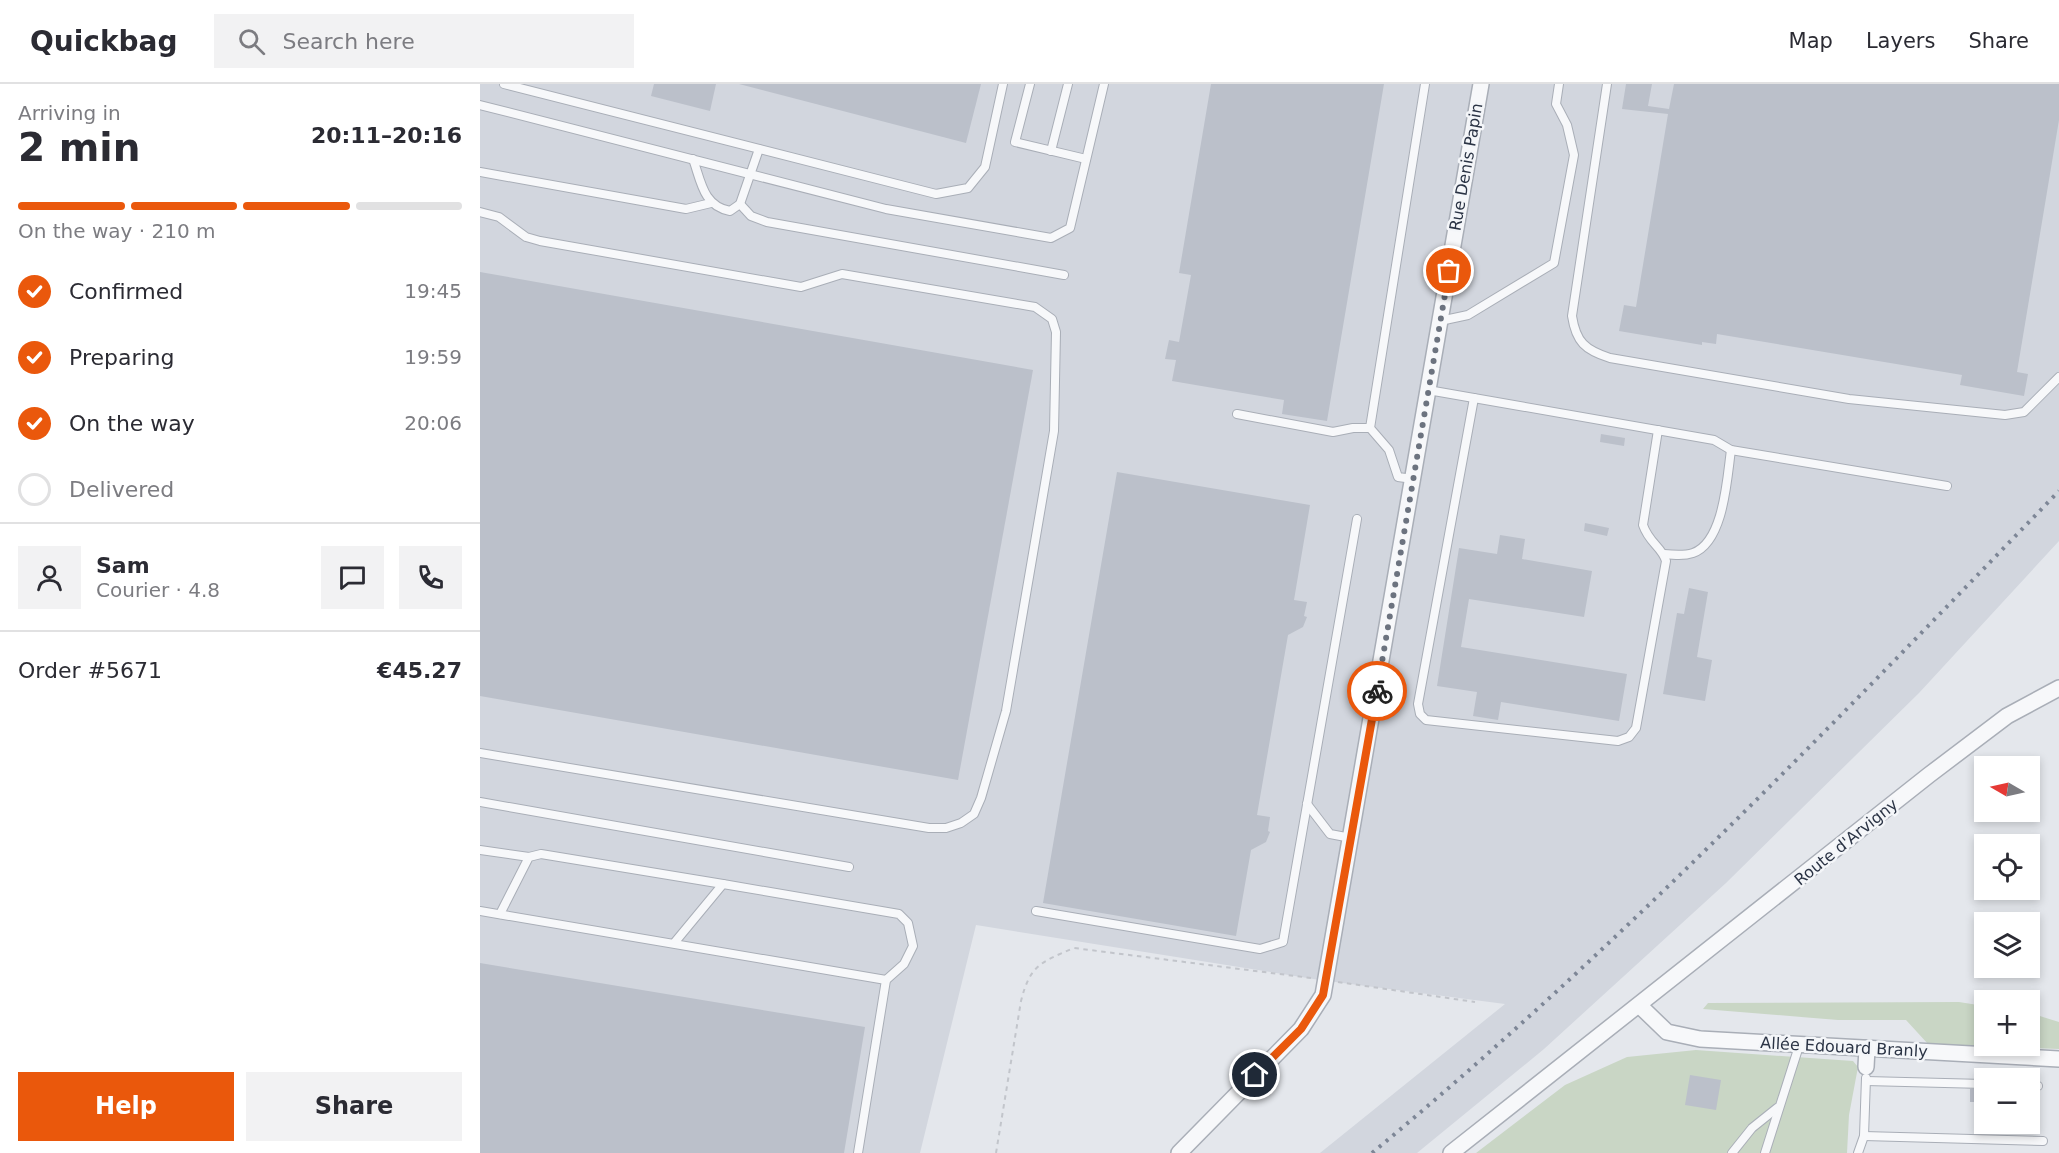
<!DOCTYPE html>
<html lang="en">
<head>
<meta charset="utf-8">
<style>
  :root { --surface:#fff; --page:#f2f2f3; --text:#2b2b33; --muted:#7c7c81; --line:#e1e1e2; --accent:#ea580c }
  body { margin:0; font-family:"DejaVu Sans",sans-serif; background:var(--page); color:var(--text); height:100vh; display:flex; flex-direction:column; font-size:22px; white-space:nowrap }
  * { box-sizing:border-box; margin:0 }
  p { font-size:20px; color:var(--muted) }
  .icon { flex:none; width:33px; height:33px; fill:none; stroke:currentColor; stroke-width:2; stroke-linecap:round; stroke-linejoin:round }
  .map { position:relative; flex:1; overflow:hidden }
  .side { display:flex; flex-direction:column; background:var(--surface); width:480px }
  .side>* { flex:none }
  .needle { width:39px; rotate:279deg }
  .tools { position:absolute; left:1494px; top:672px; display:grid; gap:12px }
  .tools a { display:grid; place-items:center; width:66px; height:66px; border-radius:0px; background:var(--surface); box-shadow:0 3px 9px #0003; font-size:30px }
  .pin { position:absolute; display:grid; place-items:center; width:51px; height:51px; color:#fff; margin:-26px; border:3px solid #fff; border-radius:50%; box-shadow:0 2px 6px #0007 }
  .courier { position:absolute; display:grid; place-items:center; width:60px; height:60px; margin:-30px; border:4px solid #ea580c; border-radius:50%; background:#fff; color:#222; box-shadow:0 2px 8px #0007 }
  .headline em { font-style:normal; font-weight:800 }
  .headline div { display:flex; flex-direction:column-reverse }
  .headline { display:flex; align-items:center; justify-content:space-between; height:102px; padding:0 18px }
  h1 { font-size:39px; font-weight:800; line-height:45px }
  .bar { display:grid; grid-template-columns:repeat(4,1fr); gap:9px 6px; align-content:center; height:72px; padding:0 18px }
  .bar i { height:8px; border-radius:4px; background:var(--line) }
  .bar .on { background:var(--accent) }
  .bar p { grid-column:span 4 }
  .line { display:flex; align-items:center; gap:15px; padding:0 18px; border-top:2px solid var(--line) }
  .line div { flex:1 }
  .round { display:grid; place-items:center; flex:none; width:63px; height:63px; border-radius:0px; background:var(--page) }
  ol { padding:0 18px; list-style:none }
  li { display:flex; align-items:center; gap:18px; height:66px }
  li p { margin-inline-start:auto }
  li .icon { padding:6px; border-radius:50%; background:var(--accent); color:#fff; stroke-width:4 }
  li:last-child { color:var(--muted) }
  li i { width:33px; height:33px; border:3px solid var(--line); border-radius:50% }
  .action { display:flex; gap:12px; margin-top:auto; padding:12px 18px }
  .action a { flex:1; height:69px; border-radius:0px; background:var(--accent); color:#fff; font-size:24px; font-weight:800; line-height:69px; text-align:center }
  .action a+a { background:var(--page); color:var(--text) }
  header { display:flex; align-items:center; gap:36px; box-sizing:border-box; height:84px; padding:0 30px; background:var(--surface); border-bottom:2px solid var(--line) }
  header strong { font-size:28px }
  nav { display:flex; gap:33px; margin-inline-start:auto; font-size:21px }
  .search { width:420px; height:54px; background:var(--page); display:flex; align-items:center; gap:15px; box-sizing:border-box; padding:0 21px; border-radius:0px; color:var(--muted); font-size:22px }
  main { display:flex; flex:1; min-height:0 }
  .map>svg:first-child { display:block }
</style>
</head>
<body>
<header>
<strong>Quickbag</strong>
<div class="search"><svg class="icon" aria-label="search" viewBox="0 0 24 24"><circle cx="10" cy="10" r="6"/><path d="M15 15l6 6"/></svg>Search here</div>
<nav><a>Map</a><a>Layers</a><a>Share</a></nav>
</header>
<main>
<section class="side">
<div class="headline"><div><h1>2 min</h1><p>Arriving in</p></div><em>20:11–20:16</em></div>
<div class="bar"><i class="on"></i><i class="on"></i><i class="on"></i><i></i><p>On the way · 210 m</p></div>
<ol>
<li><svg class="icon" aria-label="check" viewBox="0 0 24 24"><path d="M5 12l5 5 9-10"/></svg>Confirmed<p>19:45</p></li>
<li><svg class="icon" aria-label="check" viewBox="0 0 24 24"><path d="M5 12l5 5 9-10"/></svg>Preparing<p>19:59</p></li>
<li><svg class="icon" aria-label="check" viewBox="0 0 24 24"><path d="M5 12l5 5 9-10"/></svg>On the way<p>20:06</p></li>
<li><i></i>Delivered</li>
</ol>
<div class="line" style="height:108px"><a class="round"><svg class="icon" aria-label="person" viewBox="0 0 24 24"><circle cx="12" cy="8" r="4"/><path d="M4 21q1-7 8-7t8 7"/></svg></a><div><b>Sam</b><p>Courier · 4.8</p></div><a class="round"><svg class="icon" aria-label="chat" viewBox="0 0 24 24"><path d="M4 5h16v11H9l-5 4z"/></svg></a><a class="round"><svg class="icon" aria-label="phone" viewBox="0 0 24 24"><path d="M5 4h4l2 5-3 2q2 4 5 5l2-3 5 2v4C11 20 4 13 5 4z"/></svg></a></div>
<div class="line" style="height:78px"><div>Order #5671</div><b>€45.27</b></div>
<div class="action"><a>Help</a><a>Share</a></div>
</section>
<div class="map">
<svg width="1579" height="1069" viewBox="0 0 1579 1069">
  <rect width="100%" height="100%" fill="#e4e7ec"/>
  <path fill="#d2d6de" d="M0 0H1579V457L1439 609 1246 799 1064 965 937 1069H840L1025 920 840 896 496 841 440 1069H0Z"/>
  <g fill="#c9d6c5">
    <path d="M1479 918 1504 922V962H1550V929L1579 938V965L1448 960 1426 936H1358L1223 925 1228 919Z"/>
    <path d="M1216 966 1373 977 1378 983 1369 1031 1367 1069H996L1085 1001 1147 973Z"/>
  </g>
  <g fill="#bbc0ca">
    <path d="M174 0H236L230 27 171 12Z"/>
    <path d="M259 0H501L486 59Z"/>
    <path d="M731 0H904L847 337 802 330 804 316 692 297 696 276 685 275 689 256 699 258 711 191 699 189Z"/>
    <path d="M1146 0H1172L1168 22 1189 25 1194 0H1579V36L1537 288 1548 290 1544 312 1480 301 1482 291 1237 250 1236 260 1222 258V261L1139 247 1144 221 1156 223 1188 30 1142 25Z"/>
    <path d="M0 188 553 286 478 696 0 612Z"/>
    <path d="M1121 350 1145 354 1144 362 1120 358Z"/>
    <path d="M637 388 830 421 814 516 827 518 824 532 827 533 823 543 808 551 777 731 790 733 788 747 790 748 786 758 771 766 756 852 563 819Z"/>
    <path d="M1105 439 1129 444 1127 452 1104 447Z"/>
    <path d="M1020 451 1045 455 1042 475 1112 487 1104 533 989 515 981 563 1147 590 1139 637 1021 618 1018 636 993 632 997 608 957 602 979 464 1017 470Z"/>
    <path d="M1209 504 1228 508 1217 573 1232 576 1225 617 1183 610 1197 529 1204 530Z"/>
    <path d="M0 879 385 943 364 1069H0Z"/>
    <path d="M1210 991 1241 996 1236 1026 1205 1021Z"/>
    <rect x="1490" y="1005" width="5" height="13"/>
  </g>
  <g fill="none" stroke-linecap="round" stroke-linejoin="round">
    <defs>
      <g id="lane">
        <path d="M24 0 456 110 488 104 505 83 523 0"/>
        <path d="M550 0 535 58 606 75"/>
        <path d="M1127 0 1092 232C1096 258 1105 266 1130 274L1369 315 1525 331 1544 328 1579 293"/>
        <path d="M0 21 406 125 571 154 590 144 624 0"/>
        <path d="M571 67 588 0"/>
        <path d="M213 75C221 97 223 122 250 127L260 120 279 65"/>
        <path d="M0 88 206 125 231 119"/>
        <path d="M260 120 271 132 287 138 584 191"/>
        <path d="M0 128 19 133 46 153 60 157 321 203 362 190 555 223 572 235 576 248 574 347 526 627 501 714 494 730 481 739 466 744H449L0 669"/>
        <path d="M960 237 988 231 1074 179 1094 71 1087 41 1076 20 1079 0"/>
        <path d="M948 306 1234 356 1251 366 1467 402"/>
        <path d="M994 314 938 620 940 630 946 636 1138 657 1149 653 1156 644 1186 477C1182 463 1169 459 1163 441L1178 346"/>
        <path d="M757 330 853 348 873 344H890"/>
        <path d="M933 395 918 393 909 366 890 344 945 0"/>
        <path d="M1184 470C1194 471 1204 472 1213 469 1244 458 1247 394 1251 366"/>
        <path d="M0 718 369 783"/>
        <path d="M827 720 850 750 871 754"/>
        <path d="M0 766 49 773"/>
        <path d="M0 827 406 896"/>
        <path d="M556 827 780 865 803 858 877 435"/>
        <path d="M20 830 49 773 61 770 243 800"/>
        <path d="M195 858 243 800 419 830 428 839 433 862 424 880 406 896 378 1069"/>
        <path d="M1386 997 1504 1000"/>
        <path d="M1550 1002H1558"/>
        <path d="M1384 1052 1563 1057"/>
        <path d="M1252 1069 1272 1044 1297 1024"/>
        <path d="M1285 1069 1319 962"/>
        <path d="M1378 1069 1384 1052 1386 994"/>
      </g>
      <g id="street">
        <path d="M1160 922 1187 948 1220 955 1579 975"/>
        <path d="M1386 983 1387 964"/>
        <path d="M699 1069 821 945 843 911 1001 0"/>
        <path d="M971 1069 1449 691 1527 632 1579 604"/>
      </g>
    </defs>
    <use href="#lane" stroke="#a9aeb7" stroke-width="10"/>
    <use href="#street" stroke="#a9aeb7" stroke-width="18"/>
    <g stroke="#c2c5cb" stroke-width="2" stroke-dasharray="4.5 4.5" stroke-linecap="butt">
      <path d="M858 898 995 918"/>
      <path d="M516 1069 541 917C550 881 561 878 594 864L831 894"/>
    </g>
    <use href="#lane" stroke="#f7f8fa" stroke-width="8"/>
    <use href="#street" stroke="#f7f8fa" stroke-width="15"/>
    <path stroke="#7d8696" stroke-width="4" stroke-dasharray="3 6" stroke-linecap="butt" d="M892 1069C1138 865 1357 636 1579 407"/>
  </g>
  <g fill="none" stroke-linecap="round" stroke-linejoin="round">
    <path stroke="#6c737f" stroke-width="6" stroke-dasharray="0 10.8" d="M897 607 969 187"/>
    <path stroke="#ea580c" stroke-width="8" d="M775 991 821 945 843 911 897 607"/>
  </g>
  <g text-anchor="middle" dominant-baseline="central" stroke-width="5" stroke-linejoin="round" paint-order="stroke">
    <g font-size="16" fill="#2b3445" stroke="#f4f6f9">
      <text transform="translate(986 83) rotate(-80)">Rue Denis Papin</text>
      <text transform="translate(1366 758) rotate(-39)">Route d'Arvigny</text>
      <text transform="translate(1364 963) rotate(3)">Allée Edouard Branly</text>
    </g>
  </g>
</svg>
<div class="tools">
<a><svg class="needle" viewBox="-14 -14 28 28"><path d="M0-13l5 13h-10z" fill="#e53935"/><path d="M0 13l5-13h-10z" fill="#7c7c81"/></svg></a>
<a><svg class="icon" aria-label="locate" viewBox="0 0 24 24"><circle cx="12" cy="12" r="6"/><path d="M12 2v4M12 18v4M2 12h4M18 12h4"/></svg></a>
<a><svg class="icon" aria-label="layers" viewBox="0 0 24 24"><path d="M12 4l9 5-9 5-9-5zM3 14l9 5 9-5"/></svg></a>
<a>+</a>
<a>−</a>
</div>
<div class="pin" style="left:969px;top:187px;background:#ea580c"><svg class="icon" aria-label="bag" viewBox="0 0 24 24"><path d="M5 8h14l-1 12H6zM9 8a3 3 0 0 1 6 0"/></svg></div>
<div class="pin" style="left:775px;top:991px;background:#1f2937"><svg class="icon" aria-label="home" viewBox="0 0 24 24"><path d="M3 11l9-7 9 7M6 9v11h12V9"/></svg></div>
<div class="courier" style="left:897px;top:607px"><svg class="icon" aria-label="bike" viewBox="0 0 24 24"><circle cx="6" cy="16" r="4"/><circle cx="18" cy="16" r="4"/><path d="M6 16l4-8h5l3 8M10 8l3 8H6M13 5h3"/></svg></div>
</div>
</main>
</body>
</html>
